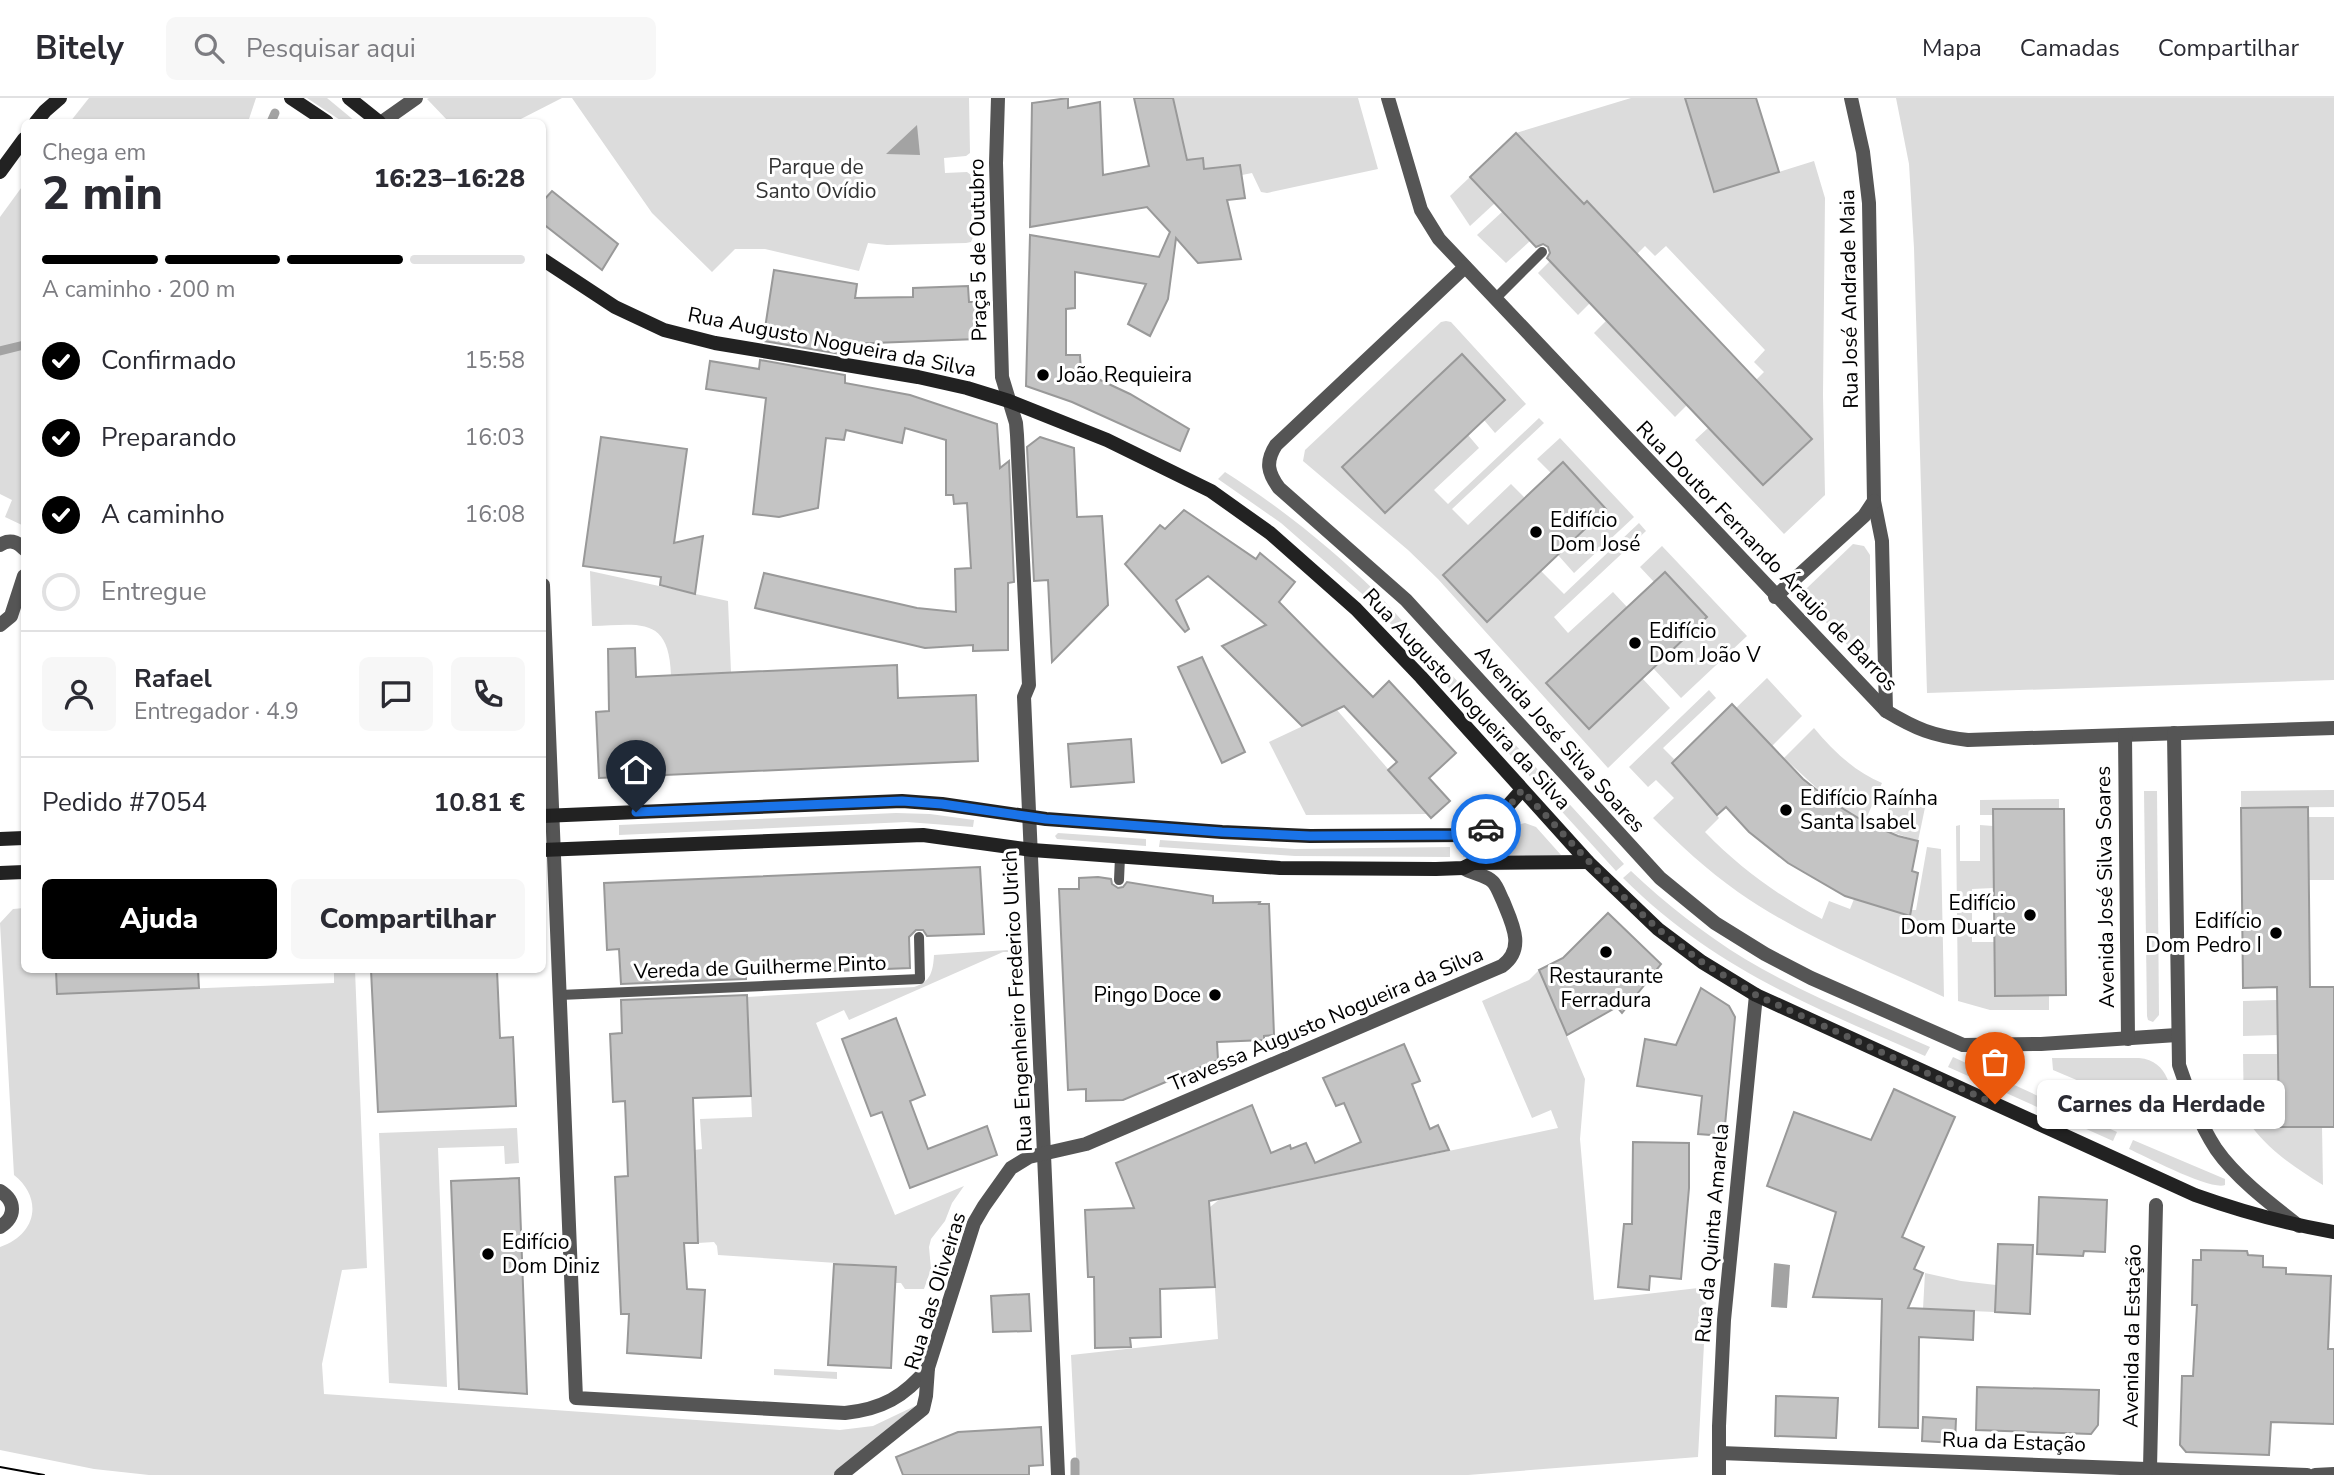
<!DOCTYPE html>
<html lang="pt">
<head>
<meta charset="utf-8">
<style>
  :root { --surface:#fff; --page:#f7f7f7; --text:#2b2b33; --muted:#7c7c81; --line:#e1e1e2; --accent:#000 }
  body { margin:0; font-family:"Nunito Sans",sans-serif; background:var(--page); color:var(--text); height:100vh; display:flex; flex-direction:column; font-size:26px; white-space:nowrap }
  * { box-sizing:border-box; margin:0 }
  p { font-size:23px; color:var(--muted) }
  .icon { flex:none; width:38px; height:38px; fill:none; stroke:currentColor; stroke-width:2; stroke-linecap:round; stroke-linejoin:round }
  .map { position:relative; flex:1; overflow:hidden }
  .details { position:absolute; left:21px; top:21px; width:525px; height:854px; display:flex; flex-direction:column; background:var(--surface); border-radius:10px; box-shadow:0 2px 5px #0004 }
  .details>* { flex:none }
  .pin { position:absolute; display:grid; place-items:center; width:60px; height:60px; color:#fff; margin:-72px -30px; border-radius:50% 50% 50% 0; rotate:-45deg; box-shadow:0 0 7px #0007 }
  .pin .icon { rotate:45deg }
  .courier { position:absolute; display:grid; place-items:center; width:70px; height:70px; margin:-35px; border:5px solid #1a73e8; border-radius:50%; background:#fff; color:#222; box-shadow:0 2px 9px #0007 }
  .bubble { position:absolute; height:49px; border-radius:10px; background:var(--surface); box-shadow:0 2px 5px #0004; font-size:23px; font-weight:800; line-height:49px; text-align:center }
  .headline em { font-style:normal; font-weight:800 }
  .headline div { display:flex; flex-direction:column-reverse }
  .headline { display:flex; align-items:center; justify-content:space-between; height:119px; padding:0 21px }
  h1 { font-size:46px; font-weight:800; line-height:52px }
  .bar { display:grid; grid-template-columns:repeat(4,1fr); gap:10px 7px; align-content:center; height:84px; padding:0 21px }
  .bar i { height:9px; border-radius:5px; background:var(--line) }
  .bar .current { background:var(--accent) }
  .bar p { grid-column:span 4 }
  .line { display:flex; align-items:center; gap:18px; padding:0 21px; border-top:2px solid var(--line) }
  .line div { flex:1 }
  .round { display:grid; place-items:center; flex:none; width:74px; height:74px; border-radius:10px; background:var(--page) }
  ol { padding:0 21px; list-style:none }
  li { display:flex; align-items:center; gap:21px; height:77px }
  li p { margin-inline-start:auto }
  li .icon { padding:7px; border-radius:50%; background:var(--accent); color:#fff; stroke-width:4 }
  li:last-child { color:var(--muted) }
  li i { width:38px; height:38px; border:4px solid var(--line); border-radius:50% }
  .cta { display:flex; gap:14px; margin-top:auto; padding:14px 21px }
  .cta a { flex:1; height:80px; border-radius:10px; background:var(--accent); color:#fff; font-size:28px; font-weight:800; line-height:80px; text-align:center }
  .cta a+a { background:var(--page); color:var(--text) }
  header { display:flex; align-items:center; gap:42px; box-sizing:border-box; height:98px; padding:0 35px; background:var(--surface); border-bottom:2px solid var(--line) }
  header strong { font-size:33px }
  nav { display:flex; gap:38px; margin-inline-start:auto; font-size:24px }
  .search { width:490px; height:63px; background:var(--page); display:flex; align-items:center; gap:18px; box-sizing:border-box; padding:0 24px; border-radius:10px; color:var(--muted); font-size:26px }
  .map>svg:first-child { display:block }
</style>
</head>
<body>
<header>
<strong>Bitely</strong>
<div class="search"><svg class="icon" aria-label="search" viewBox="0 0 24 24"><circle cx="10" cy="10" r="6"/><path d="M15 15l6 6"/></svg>Pesquisar aqui</div>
<nav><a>Mapa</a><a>Camadas</a><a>Compartilhar</a></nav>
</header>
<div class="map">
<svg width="2334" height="1377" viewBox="0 0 2334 1377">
  <rect width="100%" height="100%" fill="#fff"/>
  <g fill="#dcdcdc">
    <path d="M89 0H256L248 24H70Z"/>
    <path d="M307 0H327L356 24H343Z"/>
    <path d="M429 0H562L515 24H449L427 1Z"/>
    <path d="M572 0H969L970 55 966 58 944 60 945 75 967 74 971 77 973 139 971 144 966 145 887 147 868 145 859 173 765 151H735L712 174 652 115Z"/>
    <path d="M1173 0H1358L1378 71 1267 95 1261 94 1252 75 1242 77 1239 67 1204 71 1203 60 1187 62Z"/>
    <path d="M1631 0H1685L1714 94 1814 63 1825 100 1823 297 1825 397 1784 436 1695 342 1708 330 1763 387 1811 341 1756 282 1764 274 1754 264 1765 252 1666 148 1655 158 1645 148 1637 156 1587 103 1584 106 1516 35Z"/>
    <path d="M1896 0H2334V582L1927 595 1914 150 1909 66Z"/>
    <path d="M1470 79 1495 105 1470 128 1450 98Z"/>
    <path d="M24 86V428L5 419 12 402 0 396V119Z"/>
    <path d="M1503 113 1530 143 1506 165 1477 137Z"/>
    <path d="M1550 163 1590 205 1578 217 1538 175Z"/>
    <path d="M1446 223 1451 224 1526 306 1495 335 1484 322 1505 302 1462 256 1342 370 1385 415 1468 337 1479 350 1434 392 1448 406 1539 320 1544 325 1452 411 1468 427 1511 386 1525 400 1444 477 1487 524 1541 473 1564 496 1639 425 1646 433 1554 519 1568 535 1613 494 1627 509 1589 631 1642 580 1670 610 1608 670 1438 481 1408 452 1303 363 1305 352 1441 224Z"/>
    <path d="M1606 223 1687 307 1675 319 1594 235Z"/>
    <path d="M1560 340 1634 419 1574 475 1558 457 1606 410 1563 365 1551 375 1537 361Z"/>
    <path d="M1225 374C1280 409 1329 448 1376 494L1624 766 1616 773 1368 501 1281 425 1218 381Z"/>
    <path d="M1853 446 1864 448 1870 457V549L1864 556 1855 555 1807 504 1804 498 1806 491Z"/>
    <path d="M1662 448 1747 538 1681 600 1653 570 1707 519 1665 474 1654 484 1640 469Z"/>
    <path d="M590 473 728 503 731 574 671 577C669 517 639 527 592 528Z"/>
    <path d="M1767 580 1802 618 1772 648 1736 610Z"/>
    <path d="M1709 592 1716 600 1663 650 1674 661 1678 658 1715 697 1707 705 1719 720 1705 734C1740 770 1777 797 1822 821L1829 803 1850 811 1854 801 1910 818 1911 812H1916L1927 749 1941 751 1944 899C1875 867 1801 838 1738 794 1707 772 1680 747 1653 720L1674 700 1656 682 1648 689 1629 669Z"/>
    <path d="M1337 612 1427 716 1306 717 1269 644Z"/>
    <path d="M1814 630C1832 652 1855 674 1882 685L1865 723 1832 704 1784 660Z"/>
    <path d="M1897 692 1927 700 1918 743 1880 730Z"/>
    <path d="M2334 692V709L2241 710V693Z"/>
    <path d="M2144 693H2157L2159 917 2153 924 2148 922 2147 918Z"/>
    <path d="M2059 701V711H1993V717H1980V702Z"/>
    <path d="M896 715 930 716 974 722 973 729 907 724 619 737V727Z"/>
    <path d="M2308 719H2334V782H2309Z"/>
    <path d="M1525 725 1536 729 1561 757 1463 759 1464 749 1486 746 1512 728Z"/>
    <path d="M1960 727V763H1980V727L1993 728 1994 790 1972 791V844H1994L1995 898 2049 897V912H1990L1958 903 1956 728Z"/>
    <path d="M1058 735 1146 741V748L1057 741 1055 738Z"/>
    <path d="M1160 742 1295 751 1450 749V759L1295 758 1159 749Z"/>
    <path d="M1631 773C1666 806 1704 836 1745 861 1803 896 1868 921 1930 949L1925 958C1811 908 1713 870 1623 780Z"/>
    <path d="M24 810V872H56L57 896 334 885V872H355L367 1170 342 1172 322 1266 324 1296 840 1332 873 1328 915 1308 834 1377H149L94 1371 0 1352V1149C36 1137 44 1101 14 1077L0 825 13 811Z"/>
    <path d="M1021 851V854H1003L849 922 844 912 816 925 895 1117 964 1088 952 1105 945 1123 931 1141 929 1149 931 1171 924 1191H905L901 1185H896V1169L718 1157 717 1148 714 1144 698 1145 694 1052 702 1051 700 1021 752 1019 747 899 914 889C931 884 933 873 934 857Z"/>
    <path d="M1539 872 1585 981 1580 1041 1594 1202 1707 1189 1698 1359 1468 1377H1077L1071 1257 1218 1241 1210 1109 1220 1101 1558 1030 1551 1012 1532 1020 1482 903 1529 882Z"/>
    <path d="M2277 902 2278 937 2243 938V903Z"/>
    <path d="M2243 956H2278V1018L2244 1019Z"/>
    <path d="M1953 959 2117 1034 2113 1043 1948 969Z"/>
    <path d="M2052 960H2139C2170 963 2170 992 2178 1016L2177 1022 2173 1023 2053 972Z"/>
    <path d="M2322 1028 2323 1087C2297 1071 2271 1054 2252 1029Z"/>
    <path d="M517 1030 519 1065 505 1066 504 1048 438 1050 447 1289 389 1285 379 1035Z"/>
    <path d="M2133 1042 2225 1081V1087C2212 1093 2146 1059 2129 1051Z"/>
    <path d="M1925 1175 1961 1183 1996 1187 1995 1214 1923 1211Z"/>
    <path d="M774 1271 837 1274V1281L774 1277Z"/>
  </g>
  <g fill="#a3a3a3">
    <path d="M917 27 920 57 886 56Z"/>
    <path d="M1774 1165 1790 1167 1787 1210 1771 1209Z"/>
  </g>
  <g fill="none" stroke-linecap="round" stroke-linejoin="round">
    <g stroke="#a3a3a3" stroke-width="9">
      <path d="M271 24 275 15"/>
      <path d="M0 253 24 247"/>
      <path d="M1075 1364V1377"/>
    </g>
  </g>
  <g fill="#c4c4c4" stroke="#999" stroke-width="2">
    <path d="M1068 0V10L1100 4 1103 77 1149 68 1134 0H1173L1187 62 1203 60 1204 71 1240 67 1245 100 1227 102 1241 161 1198 165 1176 140 1168 201 1150 238 1128 226 1146 186 1075 174V210L1066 211V257H1080L1081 273 1130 296 1189 331 1180 353 1072 304 1026 288 1030 137 1159 159 1170 134 1147 109 1030 129 1032 5Z"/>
    <path d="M1685 0H1756L1779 74 1714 94Z"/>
    <path d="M1516 35 1584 106 1587 103 1812 341 1763 387 1547 160 1550 155 1548 149 1543 146 1536 149 1470 79Z"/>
    <path d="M552 93 618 146 602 172 542 125V104Z"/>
    <path d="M774 172 857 186 855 200 913 199V190L968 188 969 204H976L977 241 848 246 847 257 763 243Z"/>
    <path d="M1462 256 1505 302 1385 415 1342 369Z"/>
    <path d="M760 262 845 277V285L910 297 997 326 1000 370 1009 363 1014 484 1008 485V552L973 553V547L925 550 755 510 764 475 917 510 956 514 955 471 971 470 967 405 954 406 953 397H946V342L905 330 902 345 846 332 844 342 826 340 818 410 779 419 753 416 766 300 706 291 710 263 759 271Z"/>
    <path d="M601 339 687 351 674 445 703 438 695 496 660 487 661 479 583 468Z"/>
    <path d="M1040 339 1074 350 1077 419 1102 418 1108 507 1052 564 1048 482 1034 483 1027 349Z"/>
    <path d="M1563 364 1606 411 1487 524 1443 477Z"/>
    <path d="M1184 412 1256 461 1260 455 1295 484 1279 504 1373 599 1389 583 1456 655 1429 680 1450 703 1431 720 1388 672 1397 664 1344 608 1302 628 1222 548 1266 527 1208 478 1176 502 1189 531 1185 534 1125 466 1160 427 1165 431Z"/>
    <path d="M1665 474 1707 519 1589 631 1546 585Z"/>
    <path d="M635 550 636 579 897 567 898 600 976 597 978 663 599 680 596 614 609 613 608 551Z"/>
    <path d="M1202 559 1245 654 1222 665 1178 569Z"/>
    <path d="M1732 606 1803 681 1832 704 1865 724 1898 738 1918 743 1912 773 1918 775 1910 818 1845 798 1788 765 1749 734 1726 709 1717 717 1672 665Z"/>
    <path d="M1131 641 1134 684 1071 689 1068 646Z"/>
    <path d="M2308 709 2310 889H2334V1029H2279L2277 889 2243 890 2241 710Z"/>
    <path d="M1993 711H2064L2066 897 1995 898Z"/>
    <path d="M980 769 984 836 927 838 923 832H916L909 839 910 870 759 876 746 877V881L621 886 619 851 607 852 604 785Z"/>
    <path d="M1098 779 1111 781 1112 786 1118 790 1123 789 1127 784 1213 798V805L1260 804 1259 806H1269L1274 937 1264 938V942L1217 944 1218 962 1123 1002 1086 1003V991L1068 992 1059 791H1079V780Z"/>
    <path d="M1608 815 1661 866 1622 915 1617 909 1567 937 1539 872 1563 860Z"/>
    <path d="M56 872H198L199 890 57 896Z"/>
    <path d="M371 872H497L500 940 513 939 516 1008 378 1014Z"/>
    <path d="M1701 890 1729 908 1735 919 1724 1038 1698 1036 1702 998 1637 988 1645 941 1676 947Z"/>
    <path d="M747 897 751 998 693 1000 698 1145H684L687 1191 705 1192 701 1260 627 1255 629 1216H621L615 1079 628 1078 625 1003 613 1004 610 936 622 935 621 902Z"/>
    <path d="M896 920 925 997 910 1003 928 1051 987 1028 997 1057 910 1090 882 1014 871 1018 842 941Z"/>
    <path d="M1404 946 1420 983 1412 986 1430 1031 1438 1027 1449 1052 1209 1103 1215 1189 1160 1191 1161 1239 1130 1240 1131 1249 1095 1250 1094 1179H1088L1085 1112 1134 1110 1116 1065 1252 1007 1271 1055 1290 1047 1291 1051 1306 1045 1315 1065 1361 1044 1344 1005 1336 1008 1323 980Z"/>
    <path d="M1894 991 1955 1019 1902 1139 1924 1149 1914 1171 1923 1175 1908 1210 1974 1213 1973 1242 1919 1239 1918 1330 1879 1329 1882 1201 1813 1199 1836 1114 1767 1088 1794 1014 1871 1042Z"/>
    <path d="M1633 1044 1689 1045V1090L1681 1181 1650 1178 1649 1192 1618 1189 1624 1126H1632Z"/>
    <path d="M519 1080 527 1296 459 1291 451 1083Z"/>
    <path d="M2039 1099 2107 1102 2105 1154 2084 1153 2083 1158 2037 1156Z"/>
    <path d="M1998 1146 2033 1147 2030 1216 1995 1214Z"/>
    <path d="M2201 1152 2247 1153 2248 1157 2263 1158V1169L2286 1170V1176L2331 1178 2328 1251H2334V1326L2271 1324 2269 1357 2186 1354 2180 1347 2182 1278H2193L2197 1207H2192L2193 1162H2201Z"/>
    <path d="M834 1166 896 1169 891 1270 828 1267Z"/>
    <path d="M1029 1196 1031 1233 993 1234 991 1198Z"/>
    <path d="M1977 1289 2099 1292 2098 1327 2091 1336 1976 1332Z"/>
    <path d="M1776 1298 1838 1300 1836 1340 1775 1338Z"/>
    <path d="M1923 1319 1956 1321 1955 1345 1922 1343Z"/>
    <path d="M1041 1329 1043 1367 1029 1368V1377H903L896 1359 958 1334Z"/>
  </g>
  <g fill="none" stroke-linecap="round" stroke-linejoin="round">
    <g stroke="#555" stroke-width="10">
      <path d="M1495 201 1542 154"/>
      <path d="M1119 782 1120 759"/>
      <path d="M560 897 920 881 919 839"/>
    </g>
    <g stroke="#555" stroke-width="14">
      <path d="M998 0 996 65 1002 279 1016 325 1017 337 1029 587 1024 599 1058 1377"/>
      <path d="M1388 0 1421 112 1439 141 1886 613C1916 631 1933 638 1968 642L2334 630"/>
      <path d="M1851 0 1863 54 1869 105 1874 403 1882 443 1886 613"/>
      <path d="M382 24 416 0"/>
      <path d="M1465 169 1276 347C1265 364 1268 375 1279 390L1406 502 1660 780 1715 825 1765 856 1811 880 1963 947 2041 946 2177 937"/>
      <path d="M0 447C9 441 17 443 24 451"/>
      <path d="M543 487 576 1300 845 1315C882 1311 904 1299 928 1270"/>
      <path d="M1775 499 1864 418 1874 403"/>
      <path d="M0 527 11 518 24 478"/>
      <path d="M2174 635 2179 967C2189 996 2199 1025 2216 1051 2236 1080 2272 1107 2299 1128"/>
      <path d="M2125 637 2128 941"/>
      <path d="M0 1093C16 1103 16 1119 0 1129"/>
      <path d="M1720 1355 2307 1377"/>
      <path d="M2150 1370 2156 1107"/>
      <path d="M841 1377 923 1311 926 1298 928 1270 974 1125 984 1108 1011 1070 1029 1059 1086 1046 1502 868C1526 851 1512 825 1503 803 1500 797 1497 788 1493 784 1485 776 1472 776 1463 770"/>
      <path d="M1719 1377V1328L1724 1222 1756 897"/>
      <path d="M2315 1377 2334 1376"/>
    </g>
    <g stroke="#222" stroke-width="14">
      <path d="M291 0 327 24"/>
      <path d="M349 0 379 24"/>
      <path d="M36 24 45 13 60 0"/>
      <path d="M0 74 24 41"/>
      <path d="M542 161 615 209 664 232 715 245 918 279 967 290 1009 303 1107 342 1211 393 1270 435 1356 511 1421 579 1588 764 1658 831 1702 864 1756 897 2195 1097C2240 1113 2287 1126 2334 1134"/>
      <path d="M542 718 902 703 942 706 1046 721 1222 734 1310 738 1469 737 1487 731 1522 692"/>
      <path d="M0 741 24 740"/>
      <path d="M542 752 923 737 1032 752 1280 770 1436 771 1463 770 1473 765 1588 764"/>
      <path d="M0 775 24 774"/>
    </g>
    <path stroke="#000" stroke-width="2" d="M0 1369 44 1377"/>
  </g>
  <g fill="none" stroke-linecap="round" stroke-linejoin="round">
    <path stroke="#595959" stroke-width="7" stroke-dasharray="0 12.6" d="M1486 731 1509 708 1522 692 1609 785 1658 831 1702 864 1756 897 1995 1006"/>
    <path stroke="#1a73e8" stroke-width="9" d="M636 714 902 703 942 706 1046 721 1222 734 1310 738 1469 737 1486 731"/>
  </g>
  <g fill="#000" stroke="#fff" stroke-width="2.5">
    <circle cx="1043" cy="277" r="7"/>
    <circle cx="1536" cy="434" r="7"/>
    <circle cx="1635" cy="545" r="7"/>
    <circle cx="1786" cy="712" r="7"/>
    <circle cx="2030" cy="817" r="7"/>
    <circle cx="2276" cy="835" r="7"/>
    <circle cx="1606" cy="854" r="7"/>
    <circle cx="1215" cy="897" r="7"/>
    <circle cx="488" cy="1156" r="7"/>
  </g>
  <g text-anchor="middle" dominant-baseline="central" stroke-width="6" stroke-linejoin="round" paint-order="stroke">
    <g font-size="21" fill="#333" stroke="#fff">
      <text x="816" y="69">Parque de<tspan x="816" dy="24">Santo Ovídio</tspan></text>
    </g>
    <g font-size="21" fill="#000" stroke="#fff">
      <text transform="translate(978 152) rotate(-91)">Praça 5 de Outubro</text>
      <text transform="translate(1849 201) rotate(-91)">Rua José Andrade Maia</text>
      <text transform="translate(832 244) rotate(11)">Rua Augusto Nogueira da Silva</text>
      <text transform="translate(1767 458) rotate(46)">Rua Doutor Fernando Áraujo de Barros</text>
      <text transform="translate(1467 601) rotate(47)">Rua Augusto Nogueira da Silva</text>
      <text transform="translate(1560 641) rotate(48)">Avenida José Silva Soares</text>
      <text transform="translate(2105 789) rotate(-91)">Avenida José Silva Soares</text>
      <text transform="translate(760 869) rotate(-2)">Vereda de Guilherme Pinto</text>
      <text transform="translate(1017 903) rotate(-93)">Rua Engenheiro Frederico Ulrich</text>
      <text transform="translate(1326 921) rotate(-23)">Travessa Augusto Nogueira da Silva</text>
      <text transform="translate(1712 1135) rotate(-85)">Rua da Quinta Amarela</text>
      <text transform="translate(935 1193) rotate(-73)">Rua das Oliveiras</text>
      <text transform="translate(2132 1238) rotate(-89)">Avenida da Estação</text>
      <text transform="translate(2014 1344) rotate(2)">Rua da Estação</text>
    </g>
    <g font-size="21" fill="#000" stroke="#fff" text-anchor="start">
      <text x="1057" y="277">João Requieira</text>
      <text x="1550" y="422">Edifício<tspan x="1550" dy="24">Dom José</tspan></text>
      <text x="1649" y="533">Edifício<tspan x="1649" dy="24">Dom João V</tspan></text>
      <text x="1800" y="700">Edifício Raínha<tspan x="1800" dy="24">Santa Isabel</tspan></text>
      <text x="2016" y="805" text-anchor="end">Edifício<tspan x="2016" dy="24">Dom Duarte</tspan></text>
      <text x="2262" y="823" text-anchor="end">Edifício<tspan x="2262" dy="24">Dom Pedro I</tspan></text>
      <text x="1606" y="878" text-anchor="middle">Restaurante<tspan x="1606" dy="24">Ferradura</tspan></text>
      <text x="1201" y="897" text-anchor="end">Pingo Doce</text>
      <text x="502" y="1144">Edifício<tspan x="502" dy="24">Dom Diniz</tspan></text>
    </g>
  </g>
</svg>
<div class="pin" style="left:1995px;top:1006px;background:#ea580c"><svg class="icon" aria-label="bag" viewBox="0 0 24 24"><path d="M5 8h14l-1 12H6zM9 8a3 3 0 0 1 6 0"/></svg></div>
<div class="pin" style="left:636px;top:714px;background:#1f2937"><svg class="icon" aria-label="home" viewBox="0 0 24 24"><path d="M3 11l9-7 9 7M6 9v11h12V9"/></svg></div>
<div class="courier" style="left:1486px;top:731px"><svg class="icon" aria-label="car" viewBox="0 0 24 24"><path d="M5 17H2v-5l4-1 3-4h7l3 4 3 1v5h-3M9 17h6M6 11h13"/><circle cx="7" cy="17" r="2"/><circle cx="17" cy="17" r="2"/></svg></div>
<div class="bubble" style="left:2037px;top:982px;width:248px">Carnes da Herdade</div>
<section class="details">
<div class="headline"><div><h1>2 min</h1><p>Chega em</p></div><em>16:23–16:28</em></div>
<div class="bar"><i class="current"></i><i class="current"></i><i class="current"></i><i></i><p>A caminho · 200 m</p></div>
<ol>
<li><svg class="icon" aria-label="check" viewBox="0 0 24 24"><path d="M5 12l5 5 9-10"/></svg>Confirmado<p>15:58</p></li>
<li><svg class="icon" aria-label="check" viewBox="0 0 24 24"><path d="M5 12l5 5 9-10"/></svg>Preparando<p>16:03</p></li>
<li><svg class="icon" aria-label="check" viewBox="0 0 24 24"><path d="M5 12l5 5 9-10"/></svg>A caminho<p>16:08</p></li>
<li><i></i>Entregue</li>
</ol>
<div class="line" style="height:126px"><a class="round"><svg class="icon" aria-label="person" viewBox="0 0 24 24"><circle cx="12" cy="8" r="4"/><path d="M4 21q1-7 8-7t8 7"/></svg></a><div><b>Rafael</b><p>Entregador · 4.9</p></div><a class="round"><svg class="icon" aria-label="chat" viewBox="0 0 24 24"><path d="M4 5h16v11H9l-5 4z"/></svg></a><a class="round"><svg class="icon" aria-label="phone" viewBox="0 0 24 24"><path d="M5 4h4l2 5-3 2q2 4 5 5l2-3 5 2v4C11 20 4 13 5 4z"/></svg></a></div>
<div class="line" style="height:91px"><div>Pedido #7054</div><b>10.81 €</b></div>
<div class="cta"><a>Ajuda</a><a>Compartilhar</a></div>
</section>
</div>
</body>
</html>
